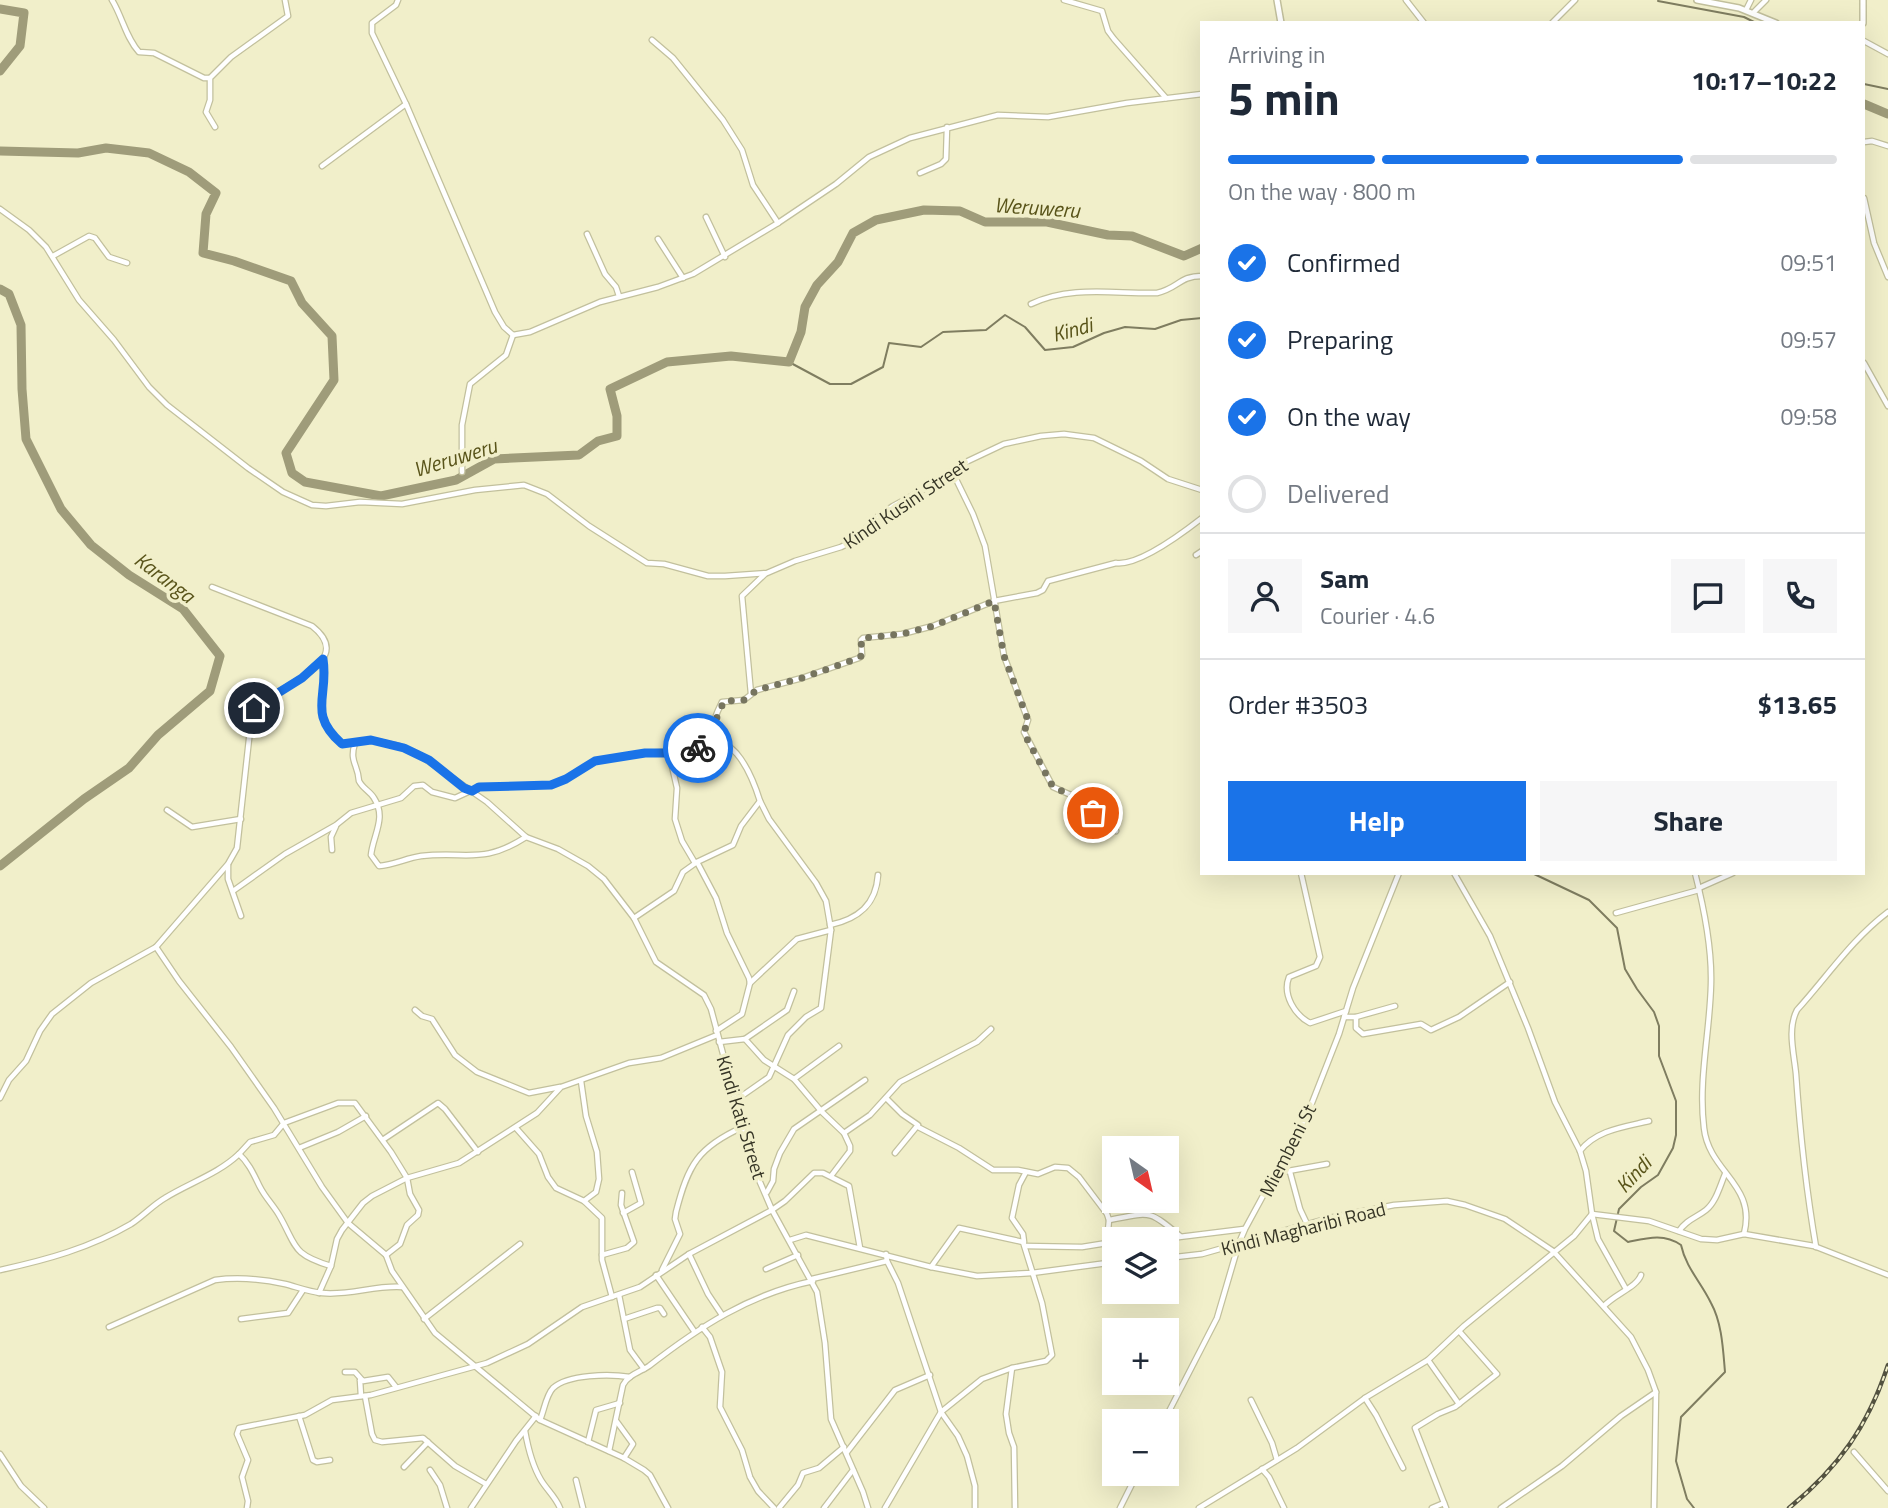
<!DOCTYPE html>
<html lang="en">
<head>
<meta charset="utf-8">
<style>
  :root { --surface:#fff; --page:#f6f6f7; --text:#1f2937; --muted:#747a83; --line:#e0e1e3; --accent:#1a73e8 }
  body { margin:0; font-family:"Titillium Web",sans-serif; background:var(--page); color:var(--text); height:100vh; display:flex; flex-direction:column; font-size:26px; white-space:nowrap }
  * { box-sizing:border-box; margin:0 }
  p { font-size:23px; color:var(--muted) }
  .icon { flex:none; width:38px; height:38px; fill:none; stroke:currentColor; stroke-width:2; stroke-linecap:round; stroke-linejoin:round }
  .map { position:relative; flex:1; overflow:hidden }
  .side { position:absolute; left:1200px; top:21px; width:665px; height:854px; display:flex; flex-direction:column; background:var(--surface); border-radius:0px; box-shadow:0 7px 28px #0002 }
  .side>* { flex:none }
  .needle { width:46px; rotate:146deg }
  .fabs { position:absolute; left:1102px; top:1136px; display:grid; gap:14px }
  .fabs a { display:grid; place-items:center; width:77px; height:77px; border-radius:0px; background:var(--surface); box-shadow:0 7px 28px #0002; font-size:35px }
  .pin { position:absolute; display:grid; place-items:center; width:60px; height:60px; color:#fff; margin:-30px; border:4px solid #fff; border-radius:50%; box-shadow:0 2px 7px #0007 }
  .courier { position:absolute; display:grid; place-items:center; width:70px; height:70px; margin:-35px; border:5px solid #1a73e8; border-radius:50%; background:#fff; color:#222; box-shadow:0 2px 9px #0007 }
  .overview em { font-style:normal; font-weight:700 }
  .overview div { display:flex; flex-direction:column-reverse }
  .overview { display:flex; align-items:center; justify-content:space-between; height:119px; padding:0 28px }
  h1 { font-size:46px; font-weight:700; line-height:52px }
  .bar { display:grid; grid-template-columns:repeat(4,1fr); gap:10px 7px; align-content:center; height:84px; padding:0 28px }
  .bar i { height:9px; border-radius:5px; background:var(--line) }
  .bar .active { background:var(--accent) }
  .bar p { grid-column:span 4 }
  .line { display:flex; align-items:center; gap:18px; padding:0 28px; border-top:2px solid var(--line) }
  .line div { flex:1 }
  .round { display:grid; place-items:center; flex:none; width:74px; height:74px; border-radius:0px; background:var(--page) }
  ol { padding:0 28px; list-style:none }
  li { display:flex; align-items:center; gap:21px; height:77px }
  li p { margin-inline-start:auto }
  li .icon { padding:7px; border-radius:50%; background:var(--accent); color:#fff; stroke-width:4 }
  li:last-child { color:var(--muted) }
  li i { width:38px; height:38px; border:4px solid var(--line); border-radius:50% }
  .button { display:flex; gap:14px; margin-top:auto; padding:14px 28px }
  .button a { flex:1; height:80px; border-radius:0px; background:var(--accent); color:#fff; font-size:28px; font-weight:700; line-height:80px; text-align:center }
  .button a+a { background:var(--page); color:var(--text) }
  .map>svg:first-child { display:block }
</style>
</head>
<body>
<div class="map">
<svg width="1888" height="1508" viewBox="0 0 1888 1508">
  <rect width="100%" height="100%" fill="#f1efca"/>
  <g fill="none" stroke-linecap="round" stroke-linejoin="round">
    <g stroke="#7f7d60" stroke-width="2">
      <path d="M1658 1 1744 17 1756 23"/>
      <path d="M1864 84 1888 89"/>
      <path d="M789 362 830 384H851L883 367 889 343 921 347 943 332 986 330 1005 315 1025 327 1045 350 1073 347 1104 333 1125 327 1155 329 1181 320 1202 318"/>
      <path d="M1532 873 1589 900 1617 928 1625 969 1637 989 1654 1012 1659 1026V1056L1676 1101V1135L1673 1148 1658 1175 1641 1187 1619 1209 1614 1231 1628 1242C1647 1238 1664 1233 1681 1245 1686 1268 1701 1282 1711 1303 1722 1323 1723 1349 1725 1372L1681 1417 1676 1461 1687 1499 1694 1508"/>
    </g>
    <g stroke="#9f9c7a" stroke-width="9">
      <path d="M0 9 24 13 20 46 0 71"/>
      <path d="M1864 104 1888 114"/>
      <path d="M0 151 78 153 106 148 149 153 189 172 216 193 206 214 203 253 234 261 291 281 302 303 332 336 334 380 286 453 292 473 305 482 381 496 456 480 494 459 579 455 598 441 617 436V416L610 389 667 362 731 356 789 362 801 332 805 307 817 285 838 262 853 233 876 220 924 210 960 211 985 222H1047L1108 235 1132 236 1184 256 1202 248"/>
      <path d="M0 289 9 294 21 325 22 389 26 439 61 509 91 545 129 575 183 609 220 656 210 691 158 735 129 768 84 799 0 866"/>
    </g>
    <defs>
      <g id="minor">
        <path d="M112 0C122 16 126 38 139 52L154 53 204 78H209"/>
        <path d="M398 0 396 5 372 23V33L406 104 495 312 504 327 513 335 530 332 600 302 658 287 693 274 778 223 836 184 869 157 910 138 998 115 1048 117 1127 103 1202 94"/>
        <path d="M1064 0 1102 11 1108 31 1114 39 1166 98"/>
        <path d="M1406 0 1424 23"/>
        <path d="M1746 10 1751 0"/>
        <path d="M1753 13 1766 0"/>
        <path d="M1552 23 1575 0"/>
        <path d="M652 40 673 58 723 120 742 150 753 185 778 223"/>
        <path d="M1864 41 1888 54"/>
        <path d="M215 127 206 112 210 100V78L231 57 288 16 285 0"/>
        <path d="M1864 142 1872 141 1888 146"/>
        <path d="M322 166 406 104"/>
        <path d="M920 173 941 164 946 159 947 127"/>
        <path d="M1864 198 1874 243 1888 277"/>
        <path d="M0 209 29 230 46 247 79 300 114 340 149 387 167 405 248 468 283 492 312 505 326 506 360 502 402 504 475 490 524 485 547 494 589 526 647 563 664 564 708 576H725L767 573 795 561 841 547 857 539 874 519 893 506 930 486 968 461 1004 444 1041 436 1064 434 1094 438 1141 461 1168 479 1202 490"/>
        <path d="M706 217 725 257"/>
        <path d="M587 234 605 274 616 287 619 296"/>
        <path d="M658 239 683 278"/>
        <path d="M53 256 89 236 95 238 109 257 127 263"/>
        <path d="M1031 304C1071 285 1114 294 1157 293 1179 288 1179 276 1202 276"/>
        <path d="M1864 363 1888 406"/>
        <path d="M952 471 973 514 985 546 1004 656 1028 720 1024 732 1053 787 1071 795 1116 831"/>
        <path d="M462 472V425L470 384 506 355 513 335"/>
        <path d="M1196 555 1202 551"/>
        <path d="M323 659C329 697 307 713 342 744L371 740 399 746 418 754 487 802 526 837 558 849 588 866 604 879 634 918 656 962 704 995 711 1009 753 1166 772 1210 817 1292 825 1343 831 1419 863 1492 868 1508"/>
        <path d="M751 694 742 596 765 574"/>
        <path d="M355 743C349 762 358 764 359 781 363 789 370 791 374 798 387 818 373 835 371 855L379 866C393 865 407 858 421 856 468 851 482 865 526 837"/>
        <path d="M669 753 677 788 675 819 682 841 695 863"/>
        <path d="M167 810 192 827 241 819"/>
        <path d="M332 850 331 837 336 826"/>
        <path d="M697 862 716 898 727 933 749 978 750 983 742 1014 716 1031"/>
        <path d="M228 865V879L241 916"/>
        <path d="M1301 873 1320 957 1316 966 1289 977C1282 995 1295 1015 1310 1023L1346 1011"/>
        <path d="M1454 873 1490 936 1528 1028 1555 1102 1580 1151 1586 1171 1592 1214 1598 1239 1626 1289"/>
        <path d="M1695 873C1704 908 1712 948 1711 984 1710 1032 1698 1080 1704 1128 1709 1173 1757 1184 1744 1234"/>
        <path d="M1699 888 1733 873"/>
        <path d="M233 891 285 854 336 825 351 813 401 798 414 786 423 785 432 792 455 798 479 787 551 785 566 779 595 761 645 753 684 751 722 740"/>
        <path d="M1616 913 1699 890"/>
        <path d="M634 918 674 891 683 872 697 862 733 845 741 826 760 801C755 785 748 767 737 754 730 746 719 740 715 729 712 720 719 709 722 702L744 700 757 690 802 678 859 658 862 655 861 640 863 638 902 634 933 626 994 601 1037 593 1043 590 1048 581 1116 563C1139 566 1184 532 1202 518"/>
        <path d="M830 925C858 919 876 905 878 875"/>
        <path d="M156 947 179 981 231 1047 274 1108 322 1187 348 1223 386 1255 392 1271 435 1333 540 1420 624 1458 644 1470 650 1475 668 1508"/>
        <path d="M750 983 797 939 831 930"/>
        <path d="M415 1010 422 1016 432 1019 455 1055 477 1072 529 1093 560 1087"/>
        <path d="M1344 1017H1356L1395 1006"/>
        <path d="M1356 1017V1028L1363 1034 1421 1024 1431 1030 1459 1017 1510 982"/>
        <path d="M745 1039 787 1010 794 991"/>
        <path d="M719 1042 745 1039 764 1060 794 1079 822 1112 844 1133 850 1146V1151L831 1176"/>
        <path d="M794 1079 839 1046"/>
        <path d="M581 1081 586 1116 597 1152 599 1179 596 1192 584 1201"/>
        <path d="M0 1098 9 1080 26 1061 40 1031 52 1014 91 983 156 947 228 864 237 848 252 712C267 688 362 665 312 626L212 587"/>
        <path d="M886 1098 902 1114 918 1125 895 1153"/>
        <path d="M736 1100 769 1077 788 1035 806 1017 821 1008 831 930 826 901 816 883 769 819 760 801"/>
        <path d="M918 1127 959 1148 993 1170H1018L1038 1174 1055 1167 1068 1168 1079 1177 1107 1214 1109 1220 1107 1241 1112 1262"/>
        <path d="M516 1128 539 1154 548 1177 556 1188 584 1201 602 1218V1260L612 1297"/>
        <path d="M844 1133 870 1115 900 1082 977 1042 991 1029"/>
        <path d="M384 1139 438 1103 445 1109 478 1152"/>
        <path d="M299 1148 338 1132 366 1116"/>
        <path d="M1580 1151C1596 1130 1624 1127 1649 1121"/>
        <path d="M239 1154 250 1142 274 1135 284 1123 338 1103H355L391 1152 407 1178 410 1194 419 1210 418 1215 407 1225 400 1244 386 1255"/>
        <path d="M1290 1172 1300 1209 1307 1224"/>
        <path d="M1277 1173 1327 1164"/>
        <path d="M767 1192 773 1181 774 1169 780 1153 794 1129 865 1080"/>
        <path d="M623 1213 641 1203 632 1172"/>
        <path d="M1109 1220C1150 1213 1147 1208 1180 1236"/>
        <path d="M1679 1231C1687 1219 1696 1218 1706 1210 1716 1202 1720 1186 1725 1174"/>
        <path d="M1163 1239 1244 1229"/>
        <path d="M790 1240 806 1235 931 1267 977 1276 1032 1273 1115 1262"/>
        <path d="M1024 1242 1023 1234 1012 1218 1019 1185 1026 1172"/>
        <path d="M1025 1246 1082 1247 1107 1243"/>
        <path d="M1816 1247C1806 1189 1800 1132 1796 1074 1794 1053 1787 1029 1797 1010 1827 977 1852 939 1888 912"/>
        <path d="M689 1254 708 1294 722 1315"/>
        <path d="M886 1254 887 1261 898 1283 941 1412 958 1436 967 1456 975 1486V1508"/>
        <path d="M602 1255 627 1248 634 1242 621 1205 622 1193"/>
        <path d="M1167 1258 1202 1254 1329 1218 1394 1205 1447 1201 1465 1205 1505 1219 1553 1251 1631 1337 1648 1370 1656 1392 1654 1508"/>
        <path d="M766 1269 798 1255"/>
        <path d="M0 1270C46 1260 90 1248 131 1224 143 1216 153 1205 165 1198 189 1183 218 1174 239 1154 249 1163 254 1175 260 1187 265 1197 273 1205 279 1215 297 1246 291 1254 331 1266"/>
        <path d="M662 1270 680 1234 675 1219 676 1212C688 1165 698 1147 743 1127"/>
        <path d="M656 1275 694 1331"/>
        <path d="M812 1279 887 1261"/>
        <path d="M319 1293 331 1266 337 1239 342 1230 363 1203 372 1196 407 1178 459 1163 537 1113 561 1087 629 1063 661 1058 717 1035"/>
        <path d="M619 1295 630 1350 644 1369"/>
        <path d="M1604 1306C1615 1294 1637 1287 1641 1275"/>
        <path d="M241 1319 288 1313 303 1290"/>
        <path d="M424 1319 520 1244"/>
        <path d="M624 1319 657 1308H660L664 1314"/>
        <path d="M109 1327 215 1280C238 1277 262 1279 285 1284 297 1287 309 1292 322 1293 349 1296 375 1285 402 1287"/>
        <path d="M702 1327 710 1337 722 1372 720 1407 742 1450 750 1477 758 1491 774 1508"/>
        <path d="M1428 1360 1459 1404"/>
        <path d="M1012 1368 1006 1414 1009 1433 1014 1447 1015 1508"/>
        <path d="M345 1372H355L363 1381 388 1377 396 1387"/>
        <path d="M360 1380 361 1396"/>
        <path d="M365 1396 372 1434 375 1440 382 1442 423 1438 455 1466 486 1484"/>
        <path d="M1365 1398 1376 1415 1403 1468"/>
        <path d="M1251 1400 1272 1443 1277 1460"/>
        <path d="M299 1416 313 1460 317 1462 330 1460"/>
        <path d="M540 1420C544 1411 546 1395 553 1388 568 1374 610 1374 630 1377"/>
        <path d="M1164 1421 1217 1318 1239 1243 1245 1229 1308 1113 1339 1034 1353 988 1399 873"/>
        <path d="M617 1422 633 1444 624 1458"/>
        <path d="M525 1431C528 1448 532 1465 541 1480 547 1490 555 1496 560 1508"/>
        <path d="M588 1442 596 1410 620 1403"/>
        <path d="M609 1451 623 1385C628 1375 640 1372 649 1366 699 1327 750 1294 813 1281"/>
        <path d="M847 1452 895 1390 930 1375"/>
        <path d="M1854 1452 1888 1491"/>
        <path d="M0 1454 21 1486 44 1508"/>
        <path d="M404 1467 428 1442"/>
        <path d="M1262 1469 1269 1477 1284 1508"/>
        <path d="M430 1470 440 1485 447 1508"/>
        <path d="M576 1480 583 1508"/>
        <path d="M247 1508 248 1501 242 1477 248 1460 237 1434 239 1428 305 1415 332 1400 371 1395 487 1363 528 1344 582 1307 640 1287 689 1254 772 1210 785 1201 814 1173H823L849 1186 860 1248"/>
        <path d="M471 1508 516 1441 536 1416"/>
        <path d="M779 1508 798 1485 803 1473 819 1468 844 1447"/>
        <path d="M824 1508 853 1470"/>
        <path d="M885 1508 941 1412 982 1379 1012 1368 1046 1361 1052 1355 1042 1303 1023 1242 959 1228 931 1267"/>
        <path d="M1120 1508 1137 1474"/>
        <path d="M1199 1508 1297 1448 1365 1398 1428 1360 1464 1326 1574 1236 1592 1214 1649 1221 1701 1239 1717 1240 1744 1234 1814 1246 1888 1275"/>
        <path d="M1432 1508 1444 1503"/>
        <path d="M1446 1508 1415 1428 1438 1414 1455 1407 1497 1374 1459 1331"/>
        <path d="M1501 1508 1562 1466 1621 1416 1656 1392"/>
      </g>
      <g id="tertiary">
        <path d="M1277 0 1281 23"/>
        <path d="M1697 0 1739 8 1776 23"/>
        <path d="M1863 0V23"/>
      </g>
    </defs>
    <use href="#minor" stroke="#c2c09d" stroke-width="7"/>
    <use href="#tertiary" stroke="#c2c09d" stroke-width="8"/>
    <use href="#minor" stroke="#fff" stroke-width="4.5"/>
    <use href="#tertiary" stroke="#fff" stroke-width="5"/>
    <defs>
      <path id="rail" d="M1789 1508C1839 1467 1868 1426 1888 1365"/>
    </defs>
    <use href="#rail" stroke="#535240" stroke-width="4.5"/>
    <use href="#rail" stroke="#f1efca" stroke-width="2" stroke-dasharray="5" stroke-linecap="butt"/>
  </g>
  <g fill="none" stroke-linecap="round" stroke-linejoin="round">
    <path stroke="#77755f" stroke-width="7" stroke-dasharray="0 12.6" d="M698 748 722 740 714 724 724 701 744 700 757 690 802 678 859 658 862 655 861 640 863 638 902 634 933 626 994 601 1004 656 1028 720 1027 726 1024 730 1026 737 1053 787 1071 795 1093 813"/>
    <path stroke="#1a73e8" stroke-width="9" d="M254 708 302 678 323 659C329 697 307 713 342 744L371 740 404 748 429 760 464 788 472 791 479 787 551 785 566 779 595 761 645 753H669L698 748"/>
  </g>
  <g text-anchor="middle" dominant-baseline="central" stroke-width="7" stroke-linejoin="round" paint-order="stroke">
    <g font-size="19" fill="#353425" stroke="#f1efca">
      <text transform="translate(905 503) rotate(-34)">Kindi Kusini Street</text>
      <text transform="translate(742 1117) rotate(73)">Kindi Kati Street</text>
      <text transform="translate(1287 1150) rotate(-63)">Miembeni St</text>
      <text transform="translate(1303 1228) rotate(-14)">Kindi Magharibi Road</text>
    </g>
    <g font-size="21" font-style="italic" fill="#59541a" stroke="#f1efca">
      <text transform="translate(1037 207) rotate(4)">Weruweru</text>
      <text transform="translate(1072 329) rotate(-15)">Kindi</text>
      <text transform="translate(455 457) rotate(-17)">Weruweru</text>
      <text transform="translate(165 577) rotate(37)">Karanga</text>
      <text transform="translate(1633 1174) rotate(-47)">Kindi</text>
    </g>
  </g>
</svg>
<div class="fabs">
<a><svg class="needle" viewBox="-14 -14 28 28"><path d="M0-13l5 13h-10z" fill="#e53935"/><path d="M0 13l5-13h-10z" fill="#747a83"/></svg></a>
<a><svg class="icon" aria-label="layers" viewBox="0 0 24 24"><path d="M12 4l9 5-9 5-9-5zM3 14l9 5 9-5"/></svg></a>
<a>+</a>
<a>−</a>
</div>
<div class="pin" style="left:1093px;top:813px;background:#ea580c"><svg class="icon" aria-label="bag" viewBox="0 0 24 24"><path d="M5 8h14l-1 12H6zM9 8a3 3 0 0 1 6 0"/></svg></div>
<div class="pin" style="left:254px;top:708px;background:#1f2937"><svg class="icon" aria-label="home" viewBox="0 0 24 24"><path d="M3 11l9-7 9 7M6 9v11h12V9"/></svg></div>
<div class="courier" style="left:698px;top:748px"><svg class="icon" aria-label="bike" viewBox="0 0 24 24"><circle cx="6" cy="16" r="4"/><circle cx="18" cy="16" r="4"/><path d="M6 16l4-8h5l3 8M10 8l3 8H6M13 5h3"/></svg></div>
<section class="side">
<div class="overview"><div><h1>5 min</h1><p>Arriving in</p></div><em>10:17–10:22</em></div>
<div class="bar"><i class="active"></i><i class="active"></i><i class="active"></i><i></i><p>On the way · 800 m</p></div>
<ol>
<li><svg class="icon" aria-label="check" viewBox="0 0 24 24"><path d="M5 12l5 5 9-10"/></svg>Confirmed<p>09:51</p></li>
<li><svg class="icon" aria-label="check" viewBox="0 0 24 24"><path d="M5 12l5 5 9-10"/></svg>Preparing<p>09:57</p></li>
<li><svg class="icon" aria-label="check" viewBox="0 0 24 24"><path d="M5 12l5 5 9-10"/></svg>On the way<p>09:58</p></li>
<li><i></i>Delivered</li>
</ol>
<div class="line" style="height:126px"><a class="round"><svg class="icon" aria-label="person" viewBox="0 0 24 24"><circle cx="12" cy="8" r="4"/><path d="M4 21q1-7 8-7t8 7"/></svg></a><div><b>Sam</b><p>Courier · 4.6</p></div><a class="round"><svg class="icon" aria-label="chat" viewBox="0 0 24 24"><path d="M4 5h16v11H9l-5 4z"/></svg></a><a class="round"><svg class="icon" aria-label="phone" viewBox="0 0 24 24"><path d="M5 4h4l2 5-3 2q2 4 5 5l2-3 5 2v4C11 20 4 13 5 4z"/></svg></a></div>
<div class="line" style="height:91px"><div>Order #3503</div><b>$13.65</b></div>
<div class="button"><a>Help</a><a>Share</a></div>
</section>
</div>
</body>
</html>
